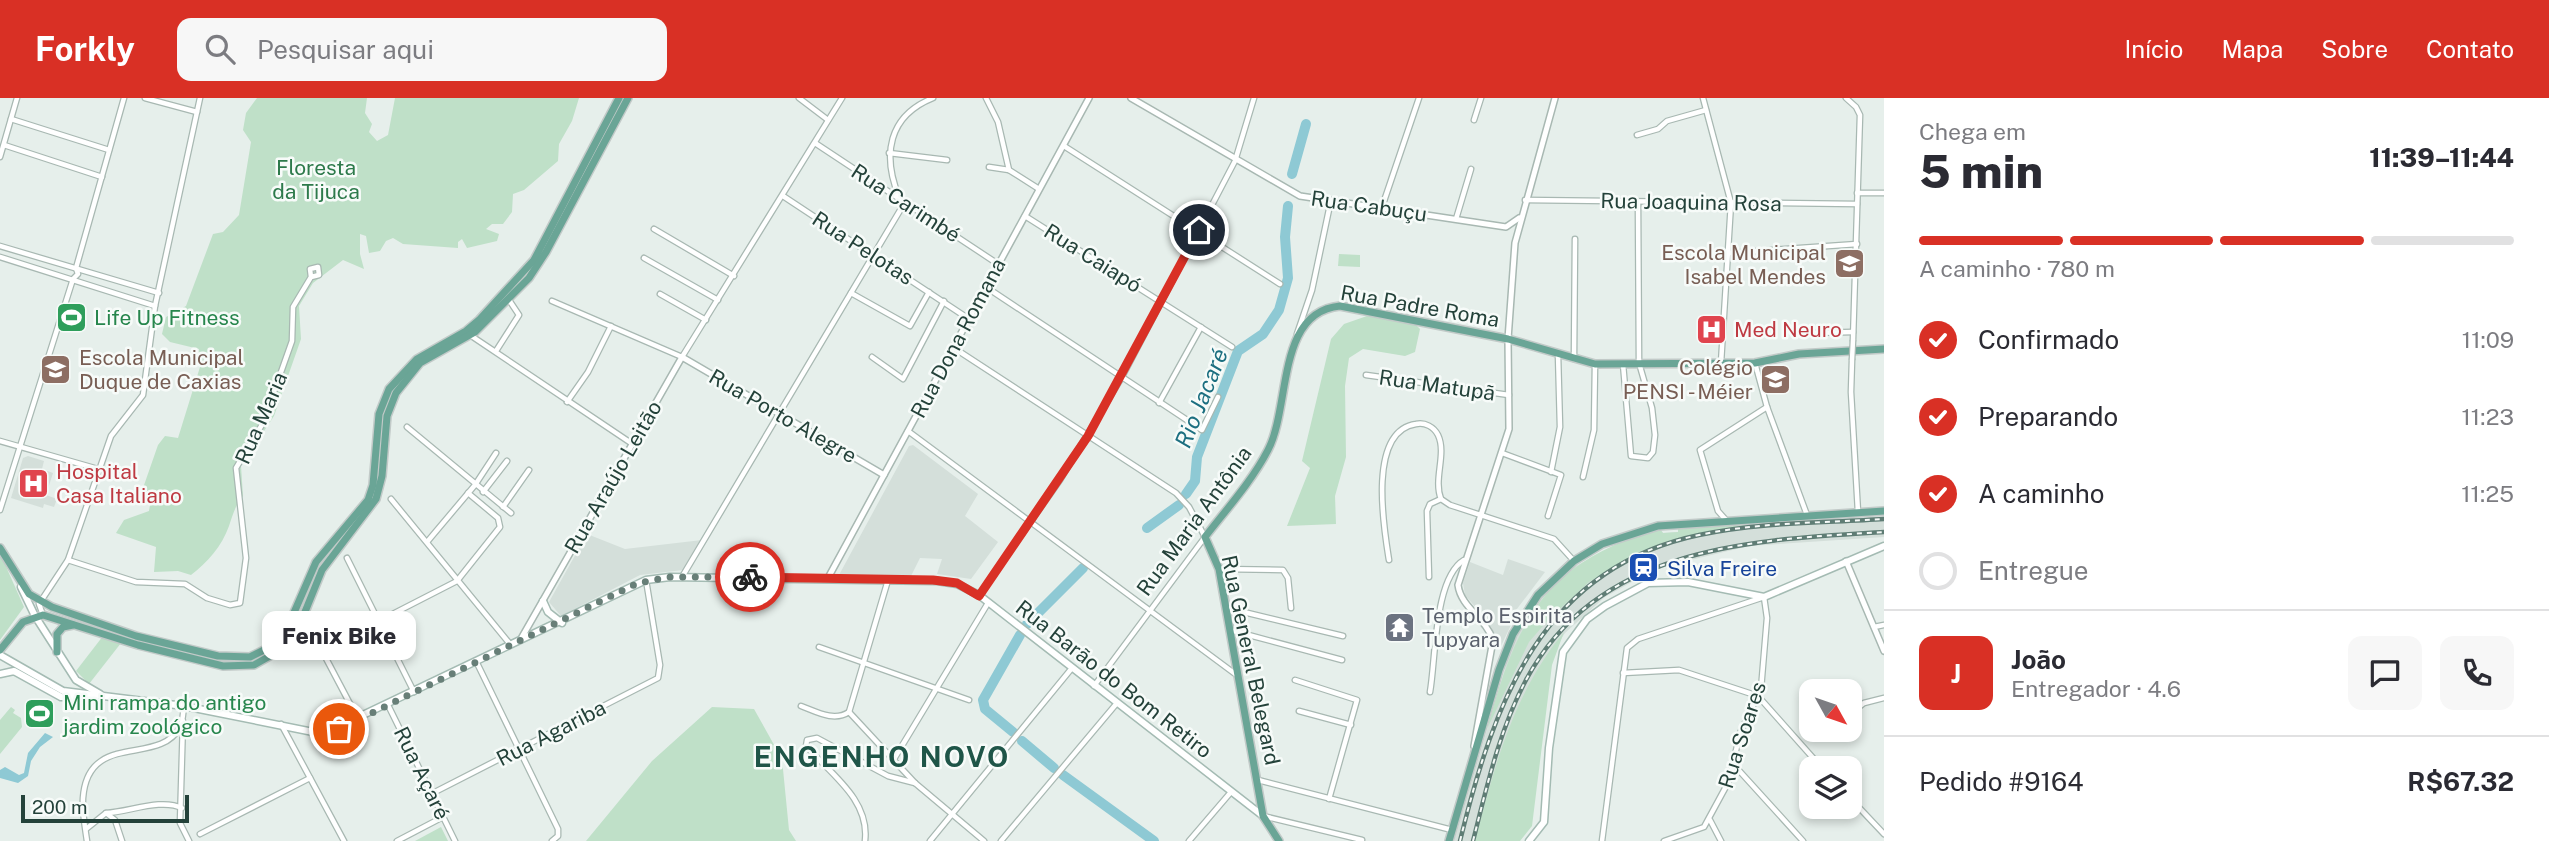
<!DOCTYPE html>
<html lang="pt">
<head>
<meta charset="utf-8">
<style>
  :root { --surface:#fff; --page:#f7f7f7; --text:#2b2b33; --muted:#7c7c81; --line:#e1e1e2; --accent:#d93025 }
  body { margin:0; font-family:"Public Sans",sans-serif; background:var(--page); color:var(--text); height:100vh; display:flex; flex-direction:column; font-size:26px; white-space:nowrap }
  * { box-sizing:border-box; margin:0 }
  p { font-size:23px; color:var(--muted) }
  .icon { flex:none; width:38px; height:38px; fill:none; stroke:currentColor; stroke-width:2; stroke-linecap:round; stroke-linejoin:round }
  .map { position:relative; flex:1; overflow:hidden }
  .panel { display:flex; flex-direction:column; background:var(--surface); width:665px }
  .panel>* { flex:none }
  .needle { width:46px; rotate:130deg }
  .buttons { position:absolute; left:1799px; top:581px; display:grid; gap:14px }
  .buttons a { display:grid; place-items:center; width:63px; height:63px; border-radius:14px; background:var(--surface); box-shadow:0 4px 10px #0003; font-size:35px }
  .scale { position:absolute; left:21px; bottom:18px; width:168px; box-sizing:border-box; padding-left:7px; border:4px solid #24423a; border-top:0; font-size:19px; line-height:24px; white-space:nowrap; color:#24423a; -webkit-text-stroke:5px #f7fbf9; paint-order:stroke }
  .pin { position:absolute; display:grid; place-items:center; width:60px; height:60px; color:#fff; margin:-30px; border:4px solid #fff; border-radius:50%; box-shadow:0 2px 7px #0007 }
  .courier { position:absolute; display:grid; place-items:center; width:70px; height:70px; margin:-35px; border:5px solid #d93025; border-radius:50%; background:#fff; color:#222; box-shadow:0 2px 9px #0007 }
  .bubble { position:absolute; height:49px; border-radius:14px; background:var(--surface); box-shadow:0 4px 10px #0003; font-size:23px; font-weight:800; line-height:49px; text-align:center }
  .overview em { font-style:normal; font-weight:800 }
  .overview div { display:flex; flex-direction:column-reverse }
  .overview { display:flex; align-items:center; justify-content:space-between; height:119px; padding:0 35px }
  h1 { font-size:46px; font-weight:800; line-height:52px }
  .bar { display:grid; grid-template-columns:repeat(4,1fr); gap:10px 7px; align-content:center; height:84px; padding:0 35px }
  .bar i { height:9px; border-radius:5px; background:var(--line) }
  .bar .selected { background:var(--accent) }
  .bar p { grid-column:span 4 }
  .line { display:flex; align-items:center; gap:18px; padding:0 35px; border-top:2px solid var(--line) }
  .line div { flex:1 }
  .round { display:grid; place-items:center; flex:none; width:74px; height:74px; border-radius:14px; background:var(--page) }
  ol { padding:0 35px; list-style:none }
  li { display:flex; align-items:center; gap:21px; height:77px }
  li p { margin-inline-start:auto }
  li .icon { padding:7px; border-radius:50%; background:var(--accent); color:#fff; stroke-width:4 }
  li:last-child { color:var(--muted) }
  li i { width:38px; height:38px; border:4px solid var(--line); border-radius:50% }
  header { display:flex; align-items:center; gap:42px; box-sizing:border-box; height:98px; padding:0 35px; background:var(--accent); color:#fff }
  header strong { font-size:33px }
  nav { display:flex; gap:38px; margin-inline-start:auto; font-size:24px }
  .search { width:490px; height:63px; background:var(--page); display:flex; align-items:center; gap:18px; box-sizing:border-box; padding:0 24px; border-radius:14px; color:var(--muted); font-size:26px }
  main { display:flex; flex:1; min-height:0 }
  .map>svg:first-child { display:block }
</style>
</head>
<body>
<header>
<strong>Forkly</strong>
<div class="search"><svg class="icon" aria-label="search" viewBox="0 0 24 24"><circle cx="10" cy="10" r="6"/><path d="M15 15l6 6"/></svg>Pesquisar aqui</div>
<nav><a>Início</a><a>Mapa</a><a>Sobre</a><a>Contato</a></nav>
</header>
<main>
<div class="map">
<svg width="1884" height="743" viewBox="0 0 1884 743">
  <rect width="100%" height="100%" fill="#e6efeb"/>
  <g fill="#d4dfda">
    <path d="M1783 271 1785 289 1768 290 1766 273Z"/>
    <path d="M913 347 978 396 965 418 998 444 971 481 937 476 942 461 920 460 911 478 839 477 909 348Z"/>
    <path d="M28 358 44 363 42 371 53 375 46 397 57 401 54 409 44 406 43 410 11 400 23 360Z"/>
    <path d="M1884 418V439L1749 448 1657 470 1605 499 1565 535 1542 570 1484 743H1454L1512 547 1542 499 1574 469 1624 442 1661 432 1663 435 1678 434V430Z"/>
    <path d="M587 436 625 451 702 442 683 472 640 477 561 518 549 504Z"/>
    <path d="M1508 461 1545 474 1507 524 1511 527 1501 548 1489 525 1465 497 1463 485 1470 464 1503 477Z"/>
  </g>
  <g fill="#bfe0c8">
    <path d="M257 0H367L365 15 372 26 369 34 377 43 388 37 395 0H579L572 23 559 46 558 63 524 92 513 96 512 114 503 126H492L486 131 499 136 497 143 467 150 462 141 458 144V150L403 146 393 140 386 143 380 153 369 155 366 138 360 136V156L364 171 343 162 313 185 299 208 301 241 274 318 241 368 243 398C235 408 233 416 229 428 222 448 207 465 191 477L178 473 154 474 156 449 116 435 124 422 149 413 151 401 143 390 158 347 165 338 178 340 200 269 199 251 170 244 162 236 166 219 186 208 213 136 223 134 239 117 251 44 243 32 246 15Z"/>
    <path d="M1339 156 1360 157V169L1338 168Z"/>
    <path d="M1367 218 1416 227 1420 231 1415 254 1405 258 1363 251 1349 260 1345 288 1346 359 1335 398 1336 426 1287 428 1310 370 1302 363 1331 241 1344 226Z"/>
    <path d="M1752 426 1665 444 1637 455 1589 484 1549 521 1529 544 1487 631C1517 522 1544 464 1660 431L1663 435 1678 434V430Z"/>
    <path d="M0 455 24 509 0 542Z"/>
    <path d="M1564 534 1552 567 1532 728 1520 743H1475C1495 667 1513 596 1564 534Z"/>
    <path d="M103 538 121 545 89 586 76 573Z"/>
    <path d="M11 609 15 612 13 615 21 620 22 629 0 656V622Z"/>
    <path d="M712 609 754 611 782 661 789 732 796 743H586L652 663Z"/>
    <path d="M441 729 448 743H415Z"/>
  </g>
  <path fill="#8ec9d4" d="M45 635 53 639 40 649 31 663 28 678 18 685 0 680V672L5 669 19 677 24 675 28 655Z"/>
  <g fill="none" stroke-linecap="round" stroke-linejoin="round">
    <g stroke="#8ec9d4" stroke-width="10">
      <path d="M1292 76 1306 26"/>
      <path d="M1186 396 1195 383 1197 359 1238 253 1263 236 1279 212 1288 180 1285 139 1288 108"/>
      <path d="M1147 430 1179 407"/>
      <path d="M1027 526 1083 470"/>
      <path d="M1013 634 985 611 983 602 1020 537"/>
      <path d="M1022 643 1054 670"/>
      <path d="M1063 677 1154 743"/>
    </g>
    <defs>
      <g id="minor">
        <path d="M145 0 197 14"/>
        <path d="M799 0 828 22"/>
        <path d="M986 0 998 24 1009 72 1039 91"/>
        <path d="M1703 0 1731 105 1721 265"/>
        <path d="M1846 0 1856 9 1860 17 1853 242"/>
        <path d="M11 21 109 52"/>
        <path d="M1474 22 1481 0"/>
        <path d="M1637 37 1658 31 1667 23 1706 12"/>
        <path d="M815 45 998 166"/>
        <path d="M4 47 102 79"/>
        <path d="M1064 48 1280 186"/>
        <path d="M889 55 947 62"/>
        <path d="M0 59 17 0"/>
        <path d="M989 69 1009 72"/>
        <path d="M1857 95H1884"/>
        <path d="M783 98 969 221"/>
        <path d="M899 99C882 57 888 18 933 0"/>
        <path d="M1525 102 1857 106"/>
        <path d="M1382 109 1419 0"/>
        <path d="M1025 118 1232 249"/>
        <path d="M1456 121 1471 71"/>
        <path d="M654 131 734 178"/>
        <path d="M0 148 159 195"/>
        <path d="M1729 155 1857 146"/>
        <path d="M0 159 155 208"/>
        <path d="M644 160 718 202"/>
        <path d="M986 189 1202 332 1218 299"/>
        <path d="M851 195 910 228 929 194"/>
        <path d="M660 196 706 222"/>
        <path d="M552 203 682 259 842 0"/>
        <path d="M1811 235 1853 234"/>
        <path d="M1297 236 1312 192 1331 102"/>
        <path d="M470 237 631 345"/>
        <path d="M954 250 1176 395 1189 409 1205 439 1094 588"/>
        <path d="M496 253 519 217 509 202"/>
        <path d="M872 259 903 281 944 203"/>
        <path d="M1574 261 1575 141"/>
        <path d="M1852 262 1851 294 1858 414"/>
        <path d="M1755 265 1767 309 1807 417"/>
        <path d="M1623 266 1631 358 1648 360 1653 354 1655 337 1652 310 1639 265 1638 104"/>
        <path d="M1366 277 1509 297"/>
        <path d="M567 304 588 274 611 228"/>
        <path d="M1159 305 1201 229"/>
        <path d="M407 329 511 415"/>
        <path d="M908 333 1238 578"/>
        <path d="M0 343 98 371"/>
        <path d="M1502 355 1561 377 1548 418"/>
        <path d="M1551 374 1560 329 1558 256"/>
        <path d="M1583 379 1594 332 1595 266"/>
        <path d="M483 394 507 363"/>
        <path d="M391 401 510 546"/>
        <path d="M503 409 529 372"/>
        <path d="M0 412 73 181 78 176 76 170 124 0"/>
        <path d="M1726 422 1718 413 1700 352 1767 309"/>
        <path d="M427 444 475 387 496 355"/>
        <path d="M347 460 414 594"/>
        <path d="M68 462 136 484 185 486 207 500 230 507 240 505 246 460 236 370 263 325 292 243 293 209 311 179 319 177 318 169 310 171 311 179"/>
        <path d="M1389 462C1384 431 1367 333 1416 326 1425 324 1434 329 1438 337 1447 356 1433 381 1441 401L1450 407 1554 441 1574 463"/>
        <path d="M1220 471 1283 472 1288 480 1291 510"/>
        <path d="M682 479 905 104"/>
        <path d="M1429 479 1427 413 1430 406 1441 401"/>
        <path d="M979 497 1060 382 1122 279 1235 63 1254 0"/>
        <path d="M1227 510 1343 538"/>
        <path d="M43 517 39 506 68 462 111 338 143 297 155 208 200 0"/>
        <path d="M379 523 457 483 500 429 498 420 468 395"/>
        <path d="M1874 529 1884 527"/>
        <path d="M310 530 358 621"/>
        <path d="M1230 532 1342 562"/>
        <path d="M819 549 969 602"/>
        <path d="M476 563 558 731V738L552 743"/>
        <path d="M1623 575 1679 572 1758 598 1822 670"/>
        <path d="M1295 582 1357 602 1329 701"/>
        <path d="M1430 594C1436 560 1434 480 1464 462"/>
        <path d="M388 607 455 743"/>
        <path d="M801 608C817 614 834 624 849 614"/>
        <path d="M1299 613 1351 627"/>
        <path d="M849 614 915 685 984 743"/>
        <path d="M849 614 888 482"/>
        <path d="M1850 616 1864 605 1884 600"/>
        <path d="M183 623 180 725 189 743"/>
        <path d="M281 626 344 743"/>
        <path d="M894 661 988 505"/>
        <path d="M1734 667 1803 743"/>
        <path d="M1258 682 1452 732"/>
        <path d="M431 696 658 580 660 567 646 482"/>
        <path d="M1850 700 1884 736"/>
        <path d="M106 715C129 714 161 700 182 710"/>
        <path d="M1263 718 1362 742"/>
        <path d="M1710 722 1721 743"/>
        <path d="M86 731 106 715 115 722 122 743"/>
        <path d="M200 736 310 680"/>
        <path d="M87 743C85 729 82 714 83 700 88 632 159 669 180 629 183 623 183 615 184 608"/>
        <path d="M397 743 443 719"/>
        <path d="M865 743C870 702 831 676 806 648L807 642 817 640 888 678 915 685"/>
        <path d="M930 743 1072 570"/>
        <path d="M1001 743 1117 605"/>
        <path d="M1189 743 1231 694"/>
        <path d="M1602 743 1627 550 1638 541 1764 499 1767 520 1761 591 1740 635 1729 683 1704 729 1664 743"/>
      </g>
      <g id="tertiary">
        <path d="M1131 0 1300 98 1506 129 1519 120"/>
        <path d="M1846 463 1884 553"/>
        <path d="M828 480 1089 0"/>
        <path d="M522 539 682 259 884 377"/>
        <path d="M1474 648 1493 542C1486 520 1461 510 1458 487L1509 331 1508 241 1515 145 1555 0"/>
      </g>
      <g id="secondary">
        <path d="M21 489 35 518 76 582 100 596"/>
        <path d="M543 503 548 514 562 525"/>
        <path d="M0 557 63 593 184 608 323 636 646 482 670 479 937 483 957 486 979 497 1263 718"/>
        <path d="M0 576 14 573 61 599 85 600"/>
        <path d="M1529 743 1544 724 1549 650 1563 554 1587 521 1605 508 1648 485 1688 484 1764 499 1884 448"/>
      </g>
      <g id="primary">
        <path d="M0 450 29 496 52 509 136 538 218 558 250 559 274 547 286 533 316 464 368 402 373 387 379 316 389 291 417 261 466 233 479 222 534 162 619 0"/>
        <path d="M0 552 23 524 43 517 138 547 223 568 254 567 284 550 296 536 322 472 376 401 382 378 387 318 396 295 420 265 475 234 529 180 546 154 628 0"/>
        <path d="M57 554V536L63 529 73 527"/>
        <path d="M1279 743 1263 718 1219 471 1205 439C1226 412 1252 383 1268 352 1291 308 1276 214 1340 208L1508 241 1595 266 1755 265 1799 256 1884 251"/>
        <path d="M1449 743 1499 572 1513 536 1538 497 1574 463 1602 446 1658 428 1884 413"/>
      </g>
    </defs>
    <use href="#minor" stroke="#a8b8b2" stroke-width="7"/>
    <use href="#tertiary" stroke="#a8b8b2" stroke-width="8"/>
    <use href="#secondary" stroke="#a4bbb3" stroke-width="9"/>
    <use href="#primary" stroke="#c2cac8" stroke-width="10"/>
    <use href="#minor" stroke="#fff" stroke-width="4.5"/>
    <use href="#tertiary" stroke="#fff" stroke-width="5"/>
    <use href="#secondary" stroke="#fff" stroke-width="6"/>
    <use href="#primary" stroke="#6aa596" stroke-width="7"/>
    <defs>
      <g id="rail">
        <path d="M1460 743C1494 604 1542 470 1699 437 1759 424 1823 425 1884 421"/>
        <path d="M1473 743C1487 688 1499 633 1526 582 1598 448 1750 442 1884 434"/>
      </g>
    </defs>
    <use href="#rail" stroke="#5f7d75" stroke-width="4.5"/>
    <use href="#rail" stroke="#f7fbf9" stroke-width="2" stroke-dasharray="5" stroke-linecap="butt"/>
    <defs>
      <path id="minor-bridge" d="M1852 262 1853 242"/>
    </defs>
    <use href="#minor-bridge" stroke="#a8b8b2" stroke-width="7" stroke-linecap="butt"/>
    <use href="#minor-bridge" stroke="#fff" stroke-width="4.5"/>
  </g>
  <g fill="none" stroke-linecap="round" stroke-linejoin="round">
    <path stroke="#687f78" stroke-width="7" stroke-dasharray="0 12.6" d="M339 631 638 485 670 479H750"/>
    <path stroke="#d93025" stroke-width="9" d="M750 479 933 482 957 485 979 498 1088 338 1199 132"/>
  </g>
  <defs>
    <symbol id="school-square" viewBox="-11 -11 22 22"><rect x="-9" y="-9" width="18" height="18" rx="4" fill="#8d6e63" stroke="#f7fbf9"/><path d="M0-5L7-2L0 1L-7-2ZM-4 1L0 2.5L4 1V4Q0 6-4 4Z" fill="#fff"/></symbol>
    <symbol id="stadium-square" viewBox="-11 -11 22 22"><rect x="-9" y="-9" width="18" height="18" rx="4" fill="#2e9e5b" stroke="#f7fbf9"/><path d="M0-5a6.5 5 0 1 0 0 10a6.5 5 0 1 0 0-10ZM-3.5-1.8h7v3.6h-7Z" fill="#fff"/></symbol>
    <symbol id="hospital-square" viewBox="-11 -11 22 22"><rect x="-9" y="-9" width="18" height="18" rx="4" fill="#e0444e" stroke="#f7fbf9"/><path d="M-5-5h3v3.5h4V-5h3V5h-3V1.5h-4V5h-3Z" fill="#fff"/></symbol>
    <symbol id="station-square" viewBox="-11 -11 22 22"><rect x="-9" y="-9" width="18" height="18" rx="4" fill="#1a4fb4" stroke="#f7fbf9"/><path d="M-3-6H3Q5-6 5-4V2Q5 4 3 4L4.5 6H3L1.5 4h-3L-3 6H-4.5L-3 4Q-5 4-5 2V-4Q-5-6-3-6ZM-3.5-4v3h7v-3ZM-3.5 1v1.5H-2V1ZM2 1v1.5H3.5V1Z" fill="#fff"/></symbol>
    <symbol id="temple-square" viewBox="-11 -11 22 22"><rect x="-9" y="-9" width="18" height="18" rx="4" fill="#6b7280" stroke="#f7fbf9"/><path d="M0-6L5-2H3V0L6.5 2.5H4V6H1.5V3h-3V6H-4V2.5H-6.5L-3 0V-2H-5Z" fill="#fff"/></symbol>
  </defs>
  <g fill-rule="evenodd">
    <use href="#school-square" x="1832" y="148" width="35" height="35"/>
    <use href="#stadium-square" x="54" y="202" width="35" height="35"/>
    <use href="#hospital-square" x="1694" y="214" width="35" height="35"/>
    <use href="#school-square" x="38" y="254" width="35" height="35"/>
    <use href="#school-square" x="1758" y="264" width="35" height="35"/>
    <use href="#hospital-square" x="16" y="368" width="35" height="35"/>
    <use href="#station-square" x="1626" y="452" width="35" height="35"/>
    <use href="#temple-square" x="1382" y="512" width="35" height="35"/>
    <use href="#stadium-square" x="22" y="598" width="35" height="35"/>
  </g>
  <g text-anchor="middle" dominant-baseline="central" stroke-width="5" stroke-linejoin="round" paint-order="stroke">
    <g font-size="21" fill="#2d7a4b" stroke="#f7fbf9">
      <text x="316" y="69">Floresta<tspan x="316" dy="24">da Tijuca</tspan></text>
    </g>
    <g font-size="21" fill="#24423a" stroke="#f7fbf9">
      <text transform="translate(1691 104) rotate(1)">Rua Joaquina Rosa</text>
      <text transform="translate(906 105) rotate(33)">Rua Carimbé</text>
      <text transform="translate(1369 108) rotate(8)">Rua Cabuçu</text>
      <text transform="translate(863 150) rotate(33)">Rua Pelotas</text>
      <text transform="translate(1093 160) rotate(32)">Rua Caiapó</text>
      <text transform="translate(1420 208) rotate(10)">Rua Padre Roma</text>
      <text transform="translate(958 240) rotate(-62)">Rua Dona Romana</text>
      <text transform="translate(1437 287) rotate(8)">Rua Matupã</text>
      <text transform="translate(783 318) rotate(30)">Rua Porto Alegre</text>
      <text transform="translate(261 320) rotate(-66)">Rua Maria</text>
      <text transform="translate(613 379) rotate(-60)">Rua Araújo Leitão</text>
      <text transform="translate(1194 423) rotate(-54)">Rua Maria Antônia</text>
      <text transform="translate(1251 562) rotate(78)">Rua General Belegard</text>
      <text transform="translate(1114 581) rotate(38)">Rua Barão do Bom Retiro</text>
      <text transform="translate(551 635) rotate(-27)">Rua Agariba</text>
      <text transform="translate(1742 637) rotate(-72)">Rua Soares</text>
      <text transform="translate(422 675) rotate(64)">Rua Açaré</text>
    </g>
    <g font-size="21" fill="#785e54" stroke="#f7fbf9" text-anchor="end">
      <text x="1826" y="154">Escola Municipal<tspan x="1826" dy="24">Isabel Mendes</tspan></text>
      <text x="79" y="259" text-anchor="start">Escola Municipal<tspan x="79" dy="24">Duque de Caxias</tspan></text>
      <text x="1753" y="269">Colégio<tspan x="1753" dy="24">PENSI - Méier</tspan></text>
    </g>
    <g font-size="21" fill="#27864d" stroke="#f7fbf9" text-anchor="start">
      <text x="94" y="219">Life Up Fitness</text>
      <text x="63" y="604">Mini rampa do antigo<tspan x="63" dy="24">jardim zoológico</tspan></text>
    </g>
    <g font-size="21" fill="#be3a42" stroke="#f7fbf9" text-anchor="start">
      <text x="1734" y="231">Med Neuro</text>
      <text x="56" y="373">Hospital<tspan x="56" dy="24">Casa Italiano</tspan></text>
    </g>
    <g font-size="21" fill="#164399" stroke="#f7fbf9" text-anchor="start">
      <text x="1667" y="470">Silva Freire</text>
    </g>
    <g font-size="21" fill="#5b616d" stroke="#f7fbf9" text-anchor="start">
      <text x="1422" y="517">Templo Espirita<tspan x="1422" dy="24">Tupyara</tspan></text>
    </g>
    <g font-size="23" font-style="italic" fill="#1c6f80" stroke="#f7fbf9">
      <text transform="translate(1201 300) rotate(-68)">Rio Jacaré</text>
    </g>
    <g font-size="28" font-weight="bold" letter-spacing="2" fill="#1f5548" stroke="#f7fbf9">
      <text x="882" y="658">ENGENHO NOVO</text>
    </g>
  </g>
</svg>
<div class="buttons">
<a><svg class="needle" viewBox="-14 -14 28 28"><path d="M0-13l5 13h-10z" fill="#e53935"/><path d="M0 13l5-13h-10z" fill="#7c7c81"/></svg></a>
<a><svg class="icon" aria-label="layers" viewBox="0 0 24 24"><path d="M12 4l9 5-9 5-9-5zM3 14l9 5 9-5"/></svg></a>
</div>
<div class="scale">200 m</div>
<div class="pin" style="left:339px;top:631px;background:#ea580c"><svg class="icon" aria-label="bag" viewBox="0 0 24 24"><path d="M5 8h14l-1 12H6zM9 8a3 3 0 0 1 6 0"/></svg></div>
<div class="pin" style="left:1199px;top:132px;background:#1f2937"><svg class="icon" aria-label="home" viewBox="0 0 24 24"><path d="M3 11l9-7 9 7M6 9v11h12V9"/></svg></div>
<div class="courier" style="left:750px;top:479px"><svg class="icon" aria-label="bike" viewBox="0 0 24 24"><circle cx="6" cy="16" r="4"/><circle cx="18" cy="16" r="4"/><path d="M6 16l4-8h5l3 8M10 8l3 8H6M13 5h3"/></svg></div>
<div class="bubble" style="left:262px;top:513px;width:154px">Fenix Bike</div>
</div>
<section class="panel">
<div class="overview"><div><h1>5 min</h1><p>Chega em</p></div><em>11:39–11:44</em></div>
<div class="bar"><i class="selected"></i><i class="selected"></i><i class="selected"></i><i></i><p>A caminho · 780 m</p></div>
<ol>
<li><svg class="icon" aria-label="check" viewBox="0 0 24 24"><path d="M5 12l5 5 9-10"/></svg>Confirmado<p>11:09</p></li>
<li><svg class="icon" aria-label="check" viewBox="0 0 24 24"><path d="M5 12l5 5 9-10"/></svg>Preparando<p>11:23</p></li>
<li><svg class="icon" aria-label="check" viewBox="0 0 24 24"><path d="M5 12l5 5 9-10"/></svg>A caminho<p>11:25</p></li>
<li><i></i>Entregue</li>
</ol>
<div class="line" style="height:126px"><b class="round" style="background:var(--accent);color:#fff">J</b><div><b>João</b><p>Entregador · 4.6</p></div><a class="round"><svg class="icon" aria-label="chat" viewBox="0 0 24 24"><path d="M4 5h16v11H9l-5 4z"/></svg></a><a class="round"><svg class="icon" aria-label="phone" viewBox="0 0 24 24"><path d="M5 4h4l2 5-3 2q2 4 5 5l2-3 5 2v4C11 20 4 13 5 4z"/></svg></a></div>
<div class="line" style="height:91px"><div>Pedido #9164</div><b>R$67.32</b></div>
</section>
</main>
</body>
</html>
